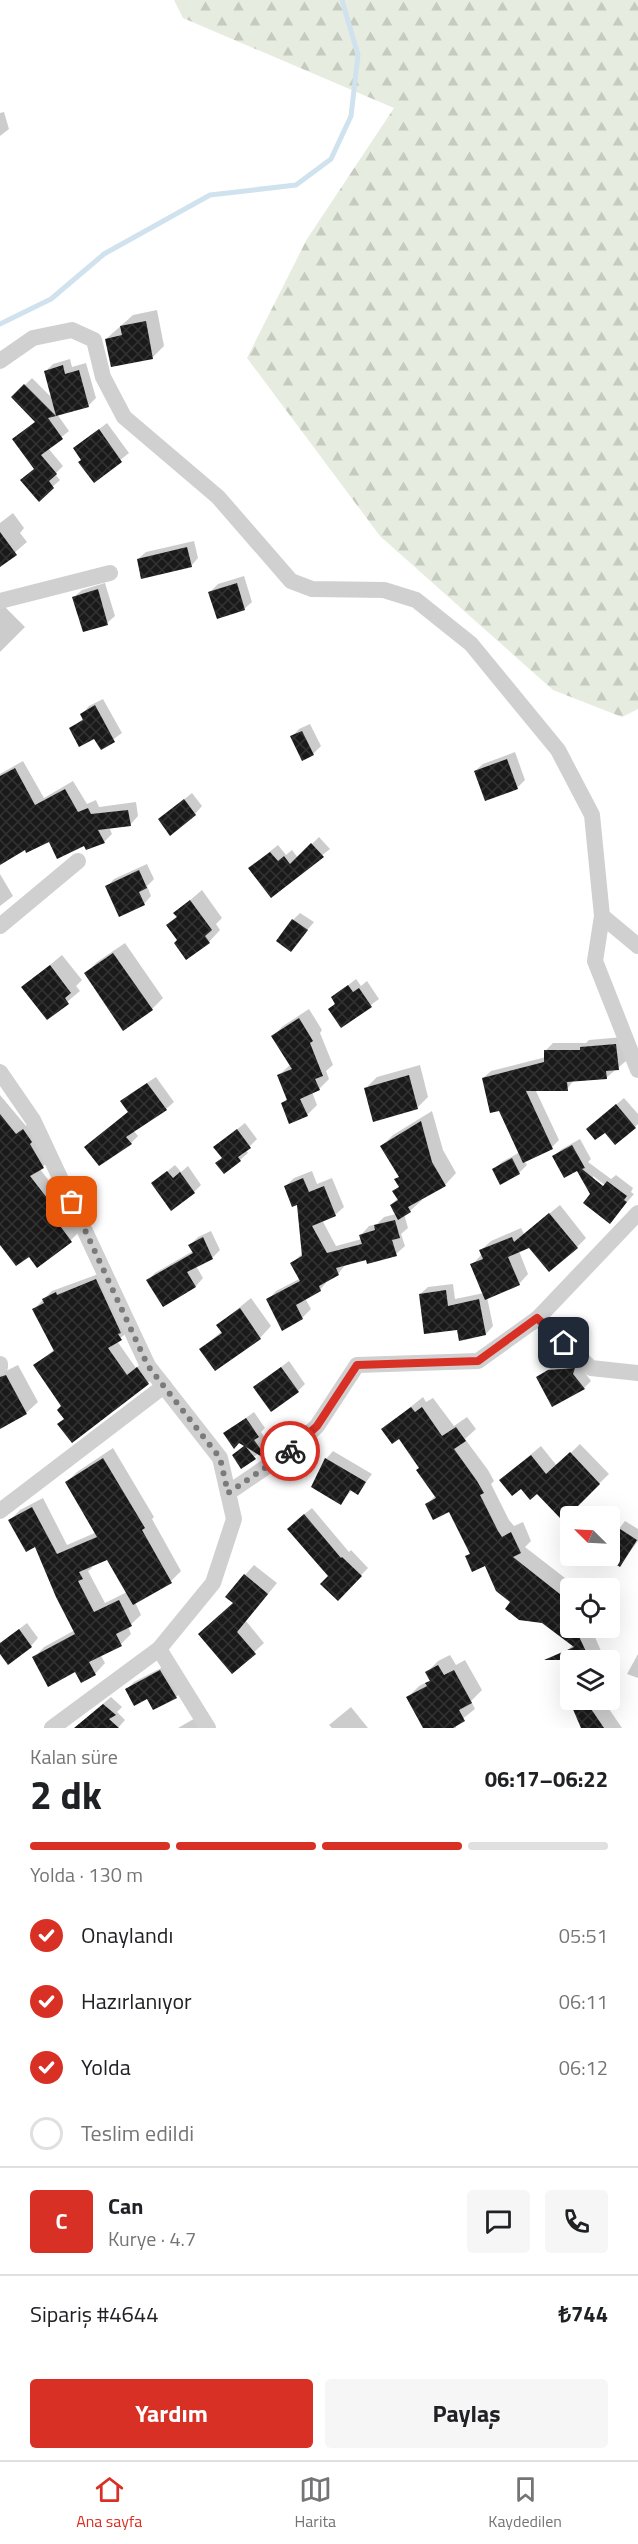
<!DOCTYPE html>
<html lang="tr">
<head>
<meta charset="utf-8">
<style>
  :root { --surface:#fff; --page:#f6f6f6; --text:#202124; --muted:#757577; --line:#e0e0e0; --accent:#d93025 }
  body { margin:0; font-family:"Titillium Web",sans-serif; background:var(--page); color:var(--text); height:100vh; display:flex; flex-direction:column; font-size:22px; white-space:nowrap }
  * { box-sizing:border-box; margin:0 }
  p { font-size:20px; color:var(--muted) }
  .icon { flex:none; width:33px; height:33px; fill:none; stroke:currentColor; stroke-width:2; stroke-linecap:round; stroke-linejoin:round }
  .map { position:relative; height:1728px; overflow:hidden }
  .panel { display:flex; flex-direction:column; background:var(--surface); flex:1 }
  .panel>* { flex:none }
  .needle { width:39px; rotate:294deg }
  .buttons { position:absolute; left:560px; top:1506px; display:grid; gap:12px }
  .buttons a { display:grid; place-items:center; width:60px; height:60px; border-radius:6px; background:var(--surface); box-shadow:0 6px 24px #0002; font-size:30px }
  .pin { position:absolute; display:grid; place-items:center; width:51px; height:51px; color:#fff; margin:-26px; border-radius:12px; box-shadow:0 3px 9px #0006 }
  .courier { position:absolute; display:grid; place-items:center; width:60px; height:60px; margin:-30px; border:4px solid #d93025; border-radius:50%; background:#fff; color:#222; box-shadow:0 2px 8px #0007 }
  .overview em { font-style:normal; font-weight:700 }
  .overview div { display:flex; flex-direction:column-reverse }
  .overview { display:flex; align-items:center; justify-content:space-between; height:102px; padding:0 30px }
  h1 { font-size:39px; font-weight:700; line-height:45px }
  .bar { display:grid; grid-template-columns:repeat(4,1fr); gap:9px 6px; align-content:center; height:72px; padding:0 30px }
  .bar i { height:8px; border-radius:4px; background:var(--line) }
  .bar .current { background:var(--accent) }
  .bar p { grid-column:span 4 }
  .line { display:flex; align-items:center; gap:15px; padding:0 30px; border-top:2px solid var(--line) }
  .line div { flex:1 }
  .round { display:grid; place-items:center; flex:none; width:63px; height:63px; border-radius:6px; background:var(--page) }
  ol { padding:0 30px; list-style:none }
  li { display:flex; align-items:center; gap:18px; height:66px }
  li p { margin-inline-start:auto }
  li .icon { padding:6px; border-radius:50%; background:var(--accent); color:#fff; stroke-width:4 }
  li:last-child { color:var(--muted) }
  li i { width:33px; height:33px; border:3px solid var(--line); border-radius:50% }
  .primary-button { display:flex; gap:12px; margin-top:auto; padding:12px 30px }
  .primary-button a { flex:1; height:69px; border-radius:6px; background:var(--accent); color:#fff; font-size:24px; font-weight:700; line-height:69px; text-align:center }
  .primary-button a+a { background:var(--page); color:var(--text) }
  .dock { display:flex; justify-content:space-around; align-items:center; height:84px; border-top:2px solid var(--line); background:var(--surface); font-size:16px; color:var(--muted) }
  .dock a { display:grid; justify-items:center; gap:3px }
  .dock .current { color:var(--accent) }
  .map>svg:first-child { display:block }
</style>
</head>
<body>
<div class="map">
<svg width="638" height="1728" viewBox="0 0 638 1728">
  <defs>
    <pattern id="forest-firs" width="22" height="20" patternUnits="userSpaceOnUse" patternTransform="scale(1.5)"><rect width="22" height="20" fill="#e6ecdf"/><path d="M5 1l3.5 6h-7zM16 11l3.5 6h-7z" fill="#c6cbc0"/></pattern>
    <pattern id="building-cross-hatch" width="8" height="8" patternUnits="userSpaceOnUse" patternTransform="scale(1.5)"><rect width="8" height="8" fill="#1a1a1a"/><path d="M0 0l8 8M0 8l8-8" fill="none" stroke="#333"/></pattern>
  </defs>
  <rect width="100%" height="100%" fill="#fff"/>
  <path fill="url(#forest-firs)" d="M174 0H638V709L622 717 553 690 380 536 247 358 307 239 394 108 183 18Z"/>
  <g fill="#0003" fill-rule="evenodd">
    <path d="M4 112 9 129 0 136V113Z"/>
    <path d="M157 310 164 346 152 358 106 339 133 315Z"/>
    <path d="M70 359 72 367 86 363 96 398 88 406 57 414 69 431 48 448 63 466 55 474 60 480 39 499 35 469 14 439 36 421 13 397 32 378 53 399 46 371 53 364Z"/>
    <path d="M107 423 129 453 94 481 75 448Z"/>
    <path d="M13 513 24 528 20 533 27 542 0 565V523Z"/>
    <path d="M194 541 198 558 191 566 138 559 146 552Z"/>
    <path d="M244 576 252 602 244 609 210 592 218 584Z"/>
    <path d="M105 583 115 616 107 623 74 597 82 590Z"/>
    <path d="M0 602 25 627 0 652Z"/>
    <path d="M103 699 122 733 101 748 95 736 71 728 84 718 82 714 89 706Z"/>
    <path d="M310 724 321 746 313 754 292 737 299 729Z"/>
    <path d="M515 752 525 780 517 788 475 771 483 764Z"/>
    <path d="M23 761 44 798 73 781 87 804 96 800 99 807 136 802 138 816 130 825 109 827 112 834 104 842 84 844 50 840 26 848 0 864V774Z"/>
    <path d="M192 793 202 806 195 814 160 819Z"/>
    <path d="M319 837 330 849 271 896 258 861 278 845 286 855 292 850 298 858Z"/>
    <path d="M147 864 154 879 147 886 151 896 144 904 107 887 114 879Z"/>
    <path d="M0 874 13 896 0 906Z"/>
    <path d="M202 890 222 918 216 924 220 930 209 942 179 940 168 925 177 916 175 913Z"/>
    <path d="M300 913 314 922 291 950 293 920Z"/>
    <path d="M125 943 163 998 152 1009 86 973 97 962Z"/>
    <path d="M62 955 82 980 76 986 80 991 48 1018 23 987Z"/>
    <path d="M356 979 361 986 367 981 379 999 342 1026 330 1009 336 1002 333 997Z"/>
    <path d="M309 1009 322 1030 320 1033 333 1065 326 1071 329 1079 319 1089 312 1092 317 1105 307 1115 282 1104 288 1098 278 1076 291 1064 273 1036 283 1026Z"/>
    <path d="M623 1037 626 1061 606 1078 574 1080 567 1089H535L559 1140 552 1147 524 1160 527 1165 519 1173 501 1182 494 1169 502 1162 520 1152 483 1078 491 1071 546 1057V1050L553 1043H586L589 1040Z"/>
    <path d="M420 1065 428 1097 417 1108 365 1089 377 1077Z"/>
    <path d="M156 1077 174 1102 166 1109 133 1130 138 1136 131 1143 86 1147 129 1111 122 1101 130 1094Z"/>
    <path d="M0 1095 26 1126 32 1122 52 1159 40 1169 61 1197 57 1202 79 1232 71 1240 29 1255 0 1245Z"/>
    <path d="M624 1098 638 1114V1124L635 1127 605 1130 595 1122Z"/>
    <path d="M432 1111 443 1150 456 1173 445 1185 421 1198 422 1200 410 1211 404 1214 408 1228 401 1234 405 1246 396 1254 346 1264 338 1274 328 1280 320 1290 305 1298 311 1309 302 1318 283 1328 268 1300 276 1291 301 1278 292 1263 303 1253 298 1203 285 1187 294 1178 312 1171 317 1184 332 1178 344 1207 335 1215 322 1220 336 1246 362 1239 361 1235 369 1226 377 1224 384 1217 396 1214 391 1205 398 1198 394 1191 400 1186 396 1179 400 1176 382 1146 393 1135Z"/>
    <path d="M245 1123 257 1139 246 1150 248 1153 240 1160 223 1157 215 1147Z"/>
    <path d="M580 1139 591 1159 588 1162 611 1179 616 1175 633 1188 631 1192 634 1194 610 1222 578 1169 554 1156 562 1149ZM593 1176 610 1189 608 1192 593 1180Z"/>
    <path d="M175 1165 181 1172 188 1166 201 1185 194 1192 153 1183Z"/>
    <path d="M560 1205 586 1238 577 1247 530 1246 519 1251 528 1274 519 1284 487 1297 493 1326 486 1334 458 1329 420 1294 428 1287 453 1284 455 1299 484 1293 472 1265 481 1255V1250L491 1241 521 1228 524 1234Z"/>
    <path d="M211 1231 220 1250 213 1257 196 1266 203 1278 196 1286 163 1305 148 1280 155 1273 193 1251 190 1245 198 1237Z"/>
    <path d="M104 1272 129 1331 117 1341 136 1368 146 1360 156 1375 148 1383 65 1418 63 1406 35 1365 55 1349 34 1309 52 1291Z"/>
    <path d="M251 1298 271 1326 260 1338 201 1349 222 1331 218 1325Z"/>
    <path d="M289 1361 305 1384 298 1391 255 1387Z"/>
    <path d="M581 1361 580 1366 591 1381 584 1388 538 1377 557 1363Z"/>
    <path d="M18 1365 38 1402 26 1413 0 1427V1374Z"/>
    <path d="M423 1397 426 1402 433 1398 454 1426 467 1417 476 1429 465 1439 488 1470 494 1481 491 1484 509 1520 514 1526 523 1522 531 1541 525 1547 578 1588H570V1628H591L605 1660H570V1699L560 1677 567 1671 564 1666 570 1661 566 1652 573 1645 527 1609 512 1602 486 1564 467 1556 471 1552 449 1510 427 1504 436 1495 420 1467 399 1437 383 1429Z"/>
    <path d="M254 1412 265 1428 261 1432 271 1447 262 1455 259 1453 241 1467 233 1455 245 1445 225 1433Z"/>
    <path d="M580 1444 609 1474 567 1515 511 1471 541 1446 557 1466Z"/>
    <path d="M113 1448 154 1517 152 1519 181 1571 171 1581 135 1602 141 1615 128 1627 131 1634 121 1644 100 1654 105 1663 95 1674 34 1658 44 1647 75 1630 36 1545 10 1520 20 1510 43 1498 67 1545 97 1532 67 1482 77 1472ZM108 1558 127 1592 105 1603 88 1571 92 1568 91 1565Z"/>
    <path d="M333 1451 372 1474 358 1493 352 1490 341 1503 313 1486 326 1459Z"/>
    <path d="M312 1508 349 1552 351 1550 368 1568 338 1599 330 1576 296 1521Z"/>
    <path d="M625 1521 638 1529V1541L620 1565 605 1556H609V1542Z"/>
    <path d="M254 1565 277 1583 246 1621 264 1643 233 1672 234 1603 245 1575Z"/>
    <path d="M27 1623 38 1638 31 1646 0 1651V1644Z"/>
    <path d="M638 1654V1678L627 1674Z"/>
    <path d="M450 1655 456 1665 465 1660 482 1690 471 1701 475 1709 456 1724V1728H425L408 1697 419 1686 431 1680 427 1672 438 1661Z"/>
    <path d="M167 1665 183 1690 176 1697H148L127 1689 134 1682Z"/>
    <path d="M609 1669 615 1683 609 1689Z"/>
    <path d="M111 1697 122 1707 117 1712 125 1720 118 1728H81L78 1725Z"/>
    <path d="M570 1700H603L622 1728H583Z"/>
    <path d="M351 1707 368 1728H332L329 1725Z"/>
    <path d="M204 1713 215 1728H178Z"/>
  </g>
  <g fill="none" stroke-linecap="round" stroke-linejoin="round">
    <path stroke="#cfe2ee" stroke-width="5" d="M0 324 51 299 104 254 210 195 296 185 331 159 351 116 358 55 342 0"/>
  </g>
  <g fill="url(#building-cross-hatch)">
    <path d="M146 321 153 359 111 367 105 339 122 335 120 326Z"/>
    <path d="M63 365 65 374 79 370 89 407 56 416 44 371Z"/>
    <path d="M24 384 56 416 48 418 63 439 41 455 57 474 49 481 54 488 39 502 20 480 34 469 12 439 35 422 11 397Z"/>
    <path d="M99 429 122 462 94 483 78 462 81 460 73 448Z"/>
    <path d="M0 532 17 555 0 567Z"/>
    <path d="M187 547 192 567 141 579 137 559Z"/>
    <path d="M237 583 245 610 217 619 208 592Z"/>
    <path d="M98 589 108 625 83 632 72 597Z"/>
    <path d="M95 705 115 742 101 750 94 739 79 747 69 728 83 720 80 714Z"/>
    <path d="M302 731 314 755 302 761 290 736Z"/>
    <path d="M507 759 518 789 485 801 474 771Z"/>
    <path d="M15 768 35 805 65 789 78 812 88 808 91 814 128 810 131 826 98 830 105 843 86 850 84 846 57 859 49 842 26 853 25 850 0 865V776Z"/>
    <path d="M184 799 196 815 170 836 158 819Z"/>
    <path d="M311 843 324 857 271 898 248 868 270 852 278 861 284 856 290 864Z"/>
    <path d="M139 870 147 888 139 892 145 905 119 917 105 886Z"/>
    <path d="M190 900 212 930 205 936 210 943 186 960 174 943 177 940 166 925 177 917 173 913Z"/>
    <path d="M292 919 308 930 291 952 276 941Z"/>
    <path d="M113 953 153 1010 123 1031 84 973Z"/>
    <path d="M50 965 71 993 65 998 69 1004 47 1020 21 987Z"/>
    <path d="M348 985 353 992 359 988 372 1007 341 1028 328 1009 335 1004 331 997Z"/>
    <path d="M299 1018 313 1041 310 1043 323 1076 315 1079 320 1090 300 1099 308 1116 289 1124 281 1103 287 1100 277 1075 292 1069 271 1036Z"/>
    <path d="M616 1044 619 1070 606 1071 607 1079 567 1082 568 1091H526L553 1149 523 1163 499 1111 490 1113 482 1078 544 1062V1050H580V1047Z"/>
    <path d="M409 1075 418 1109 373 1122 364 1088Z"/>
    <path d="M147 1083 167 1110 126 1137 132 1144 99 1166 84 1147 128 1112 120 1101Z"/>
    <path d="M616 1104 636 1128 615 1145 605 1133 595 1140 586 1129Z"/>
    <path d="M0 1114 16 1134 23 1129 32 1142 30 1144 44 1168 30 1176 54 1207 49 1211 72 1242 37 1268 29 1257 16 1266 0 1245Z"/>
    <path d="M421 1121 432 1162 446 1186 408 1207 411 1212 398 1220 390 1205 398 1200 392 1191 399 1187 394 1179 399 1177 380 1146Z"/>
    <path d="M237 1129 251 1148 238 1157 241 1161 224 1174 215 1163 222 1158 213 1147Z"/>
    <path d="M572 1145 585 1168 582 1169 603 1186 607 1181 627 1196 624 1200 627 1202 610 1224 583 1203 590 1194 577 1171 564 1178 552 1156Z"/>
    <path d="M512 1158 520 1174 500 1185 492 1169Z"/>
    <path d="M167 1171 173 1178 180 1172 195 1193 171 1211 151 1183Z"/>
    <path d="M303 1178 309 1192 324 1186 336 1216 312 1226 327 1253 362 1244 359 1235 375 1230 374 1225 395 1220 400 1238 392 1240 397 1256 367 1264 366 1260 336 1268 339 1275 319 1286 321 1291 296 1305 303 1319 282 1331 266 1299 300 1281 290 1263 302 1256 297 1205 292 1207 284 1186Z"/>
    <path d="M549 1213 578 1248 549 1272 529 1248 508 1257 520 1285 485 1300 470 1264 483 1259 479 1250 512 1237 514 1242Z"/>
    <path d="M203 1237 213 1259 187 1272 196 1287 163 1307 146 1280 193 1253 188 1245Z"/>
    <path d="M96 1279 121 1333 118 1334 122 1340 108 1348 127 1375 137 1367 149 1384 72 1443 57 1424 64 1419 57 1410 61 1406 33 1365 54 1351 32 1309 44 1303 42 1299 56 1292 57 1295Z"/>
    <path d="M446 1290 448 1306 479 1299 486 1335 459 1341 457 1330 424 1334 419 1294Z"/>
    <path d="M240 1308 261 1339 215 1371 199 1349 222 1333 216 1325Z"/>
    <path d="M281 1367 299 1392 271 1412 253 1387Z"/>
    <path d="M575 1368 573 1374 585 1389 552 1407 536 1377 548 1370Z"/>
    <path d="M6 1375 27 1414 0 1429V1377Z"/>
    <path d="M411 1407 415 1412 422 1407 442 1436 456 1427 466 1441 454 1449 477 1481 484 1493 480 1495 498 1531 502 1537 511 1532 521 1553 513 1557 570 1602V1628H575L590 1660H544L574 1647 542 1623 519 1620 505 1609 510 1602 496 1591 485 1566 472 1572 465 1556 470 1554 449 1512 433 1520 425 1504 436 1498 416 1470 419 1468 399 1439 392 1444 381 1429Z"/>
    <path d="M246 1418 259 1437 254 1440 265 1455 262 1457 246 1447 256 1459 241 1469 232 1455 244 1446 239 1443 234 1449 223 1433Z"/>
    <path d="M570 1452 600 1484 567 1517 564 1514 560 1518 537 1494 530 1500 521 1489 512 1496 499 1480 531 1455 546 1474Z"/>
    <path d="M103 1458 145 1528 142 1530 172 1583 133 1605 107 1560 79 1572 83 1579 78 1581 94 1612 119 1600 132 1626 116 1634 122 1646 89 1662 96 1675 81 1683 75 1672 48 1687 32 1657 75 1634 56 1597 35 1547 26 1552 8 1520 32 1507 57 1554 97 1537 65 1482Z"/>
    <path d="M325 1458 366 1482 358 1495 350 1490 341 1505 311 1487Z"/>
    <path d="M304 1514 341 1558 342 1557 362 1576 338 1601 320 1584 328 1576 287 1529Z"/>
    <path d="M617 1527 637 1540 620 1567 609 1560V1540Z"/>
    <path d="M244 1574 268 1594 237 1632 256 1654 232 1674 198 1634 233 1603 225 1597Z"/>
    <path d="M19 1629 32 1647 8 1665 0 1654V1643Z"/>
    <path d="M438 1665 444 1675 454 1670 472 1703 459 1710 465 1721 453 1728H423L406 1697 427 1686 425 1683 430 1681 425 1672Z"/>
    <path d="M160 1670 177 1698 153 1710 147 1699 134 1706 125 1689Z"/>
    <path d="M569 1700H585L604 1728H581Z"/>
    <path d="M103 1704 116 1715 109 1719 119 1728H74Z"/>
  </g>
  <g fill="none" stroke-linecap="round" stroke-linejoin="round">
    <g stroke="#d0d0d0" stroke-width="16">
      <path d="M0 361 33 338 72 330 94 340 103 377 124 417 218 497 291 581 312 589 384 590 416 600 471 644 558 750 592 815 602 916 595 961 638 1070"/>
      <path d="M0 601 110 573"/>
      <path d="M602 916 638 946"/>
      <path d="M0 926 78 861"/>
      <path d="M0 1072 33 1120 148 1366 220 1458 234 1519 213 1583 159 1649 52 1728"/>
      <path d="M538 1318 591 1368 638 1373"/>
      <path d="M0 1364V1367"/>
      <path d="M228 1493 291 1450 317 1426 357 1365 478 1361 538 1318 638 1213"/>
      <path d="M0 1511 164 1386"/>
      <path d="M159 1649 208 1728"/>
    </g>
  </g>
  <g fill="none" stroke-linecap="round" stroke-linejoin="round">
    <path stroke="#7a7a7a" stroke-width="6" stroke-dasharray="0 10.8" d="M72 1202 148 1366 220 1458 228 1493 290 1451"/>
    <path stroke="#d93025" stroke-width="8" d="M290 1451 317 1426 357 1365 478 1361 537 1318 564 1343"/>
  </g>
</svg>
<div class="buttons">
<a><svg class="needle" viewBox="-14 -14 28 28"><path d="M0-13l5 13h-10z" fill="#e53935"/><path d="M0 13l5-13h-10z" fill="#757577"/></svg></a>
<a><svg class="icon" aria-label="locate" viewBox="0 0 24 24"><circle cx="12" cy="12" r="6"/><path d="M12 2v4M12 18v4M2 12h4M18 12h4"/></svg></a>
<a><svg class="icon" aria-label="layers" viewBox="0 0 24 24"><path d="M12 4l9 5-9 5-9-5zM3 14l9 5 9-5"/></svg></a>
</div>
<div class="pin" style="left:72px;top:1202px;background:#ea580c"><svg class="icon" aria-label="bag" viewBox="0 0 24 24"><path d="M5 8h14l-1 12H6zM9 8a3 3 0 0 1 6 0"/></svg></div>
<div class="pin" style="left:564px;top:1343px;background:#1f2937"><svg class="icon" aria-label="home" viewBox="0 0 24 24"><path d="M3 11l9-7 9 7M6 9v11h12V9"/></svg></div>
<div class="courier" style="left:290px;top:1451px"><svg class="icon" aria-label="bike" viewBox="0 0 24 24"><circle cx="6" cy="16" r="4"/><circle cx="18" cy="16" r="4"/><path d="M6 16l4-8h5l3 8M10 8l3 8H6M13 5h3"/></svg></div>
</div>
<section class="panel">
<div class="overview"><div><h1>2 dk</h1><p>Kalan süre</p></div><em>06:17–06:22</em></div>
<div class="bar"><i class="current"></i><i class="current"></i><i class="current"></i><i></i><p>Yolda · 130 m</p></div>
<ol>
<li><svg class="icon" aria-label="check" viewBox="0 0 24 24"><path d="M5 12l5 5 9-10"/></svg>Onaylandı<p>05:51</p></li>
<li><svg class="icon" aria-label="check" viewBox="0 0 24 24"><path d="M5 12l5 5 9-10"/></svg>Hazırlanıyor<p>06:11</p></li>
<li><svg class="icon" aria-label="check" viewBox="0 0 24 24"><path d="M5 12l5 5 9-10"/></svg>Yolda<p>06:12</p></li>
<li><i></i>Teslim edildi</li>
</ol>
<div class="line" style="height:108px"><b class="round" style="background:var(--accent);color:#fff">C</b><div><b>Can</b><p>Kurye · 4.7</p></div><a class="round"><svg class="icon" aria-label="chat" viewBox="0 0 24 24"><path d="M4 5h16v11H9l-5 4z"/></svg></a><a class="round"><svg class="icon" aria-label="phone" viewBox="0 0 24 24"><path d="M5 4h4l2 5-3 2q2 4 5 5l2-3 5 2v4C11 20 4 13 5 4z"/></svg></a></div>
<div class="line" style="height:78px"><div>Sipariş #4644</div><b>₺744</b></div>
<div class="primary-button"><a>Yardım</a><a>Paylaş</a></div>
</section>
<nav class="dock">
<a class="current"><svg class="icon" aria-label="home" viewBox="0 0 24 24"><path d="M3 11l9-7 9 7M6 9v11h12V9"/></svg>Ana sayfa</a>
<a><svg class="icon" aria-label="map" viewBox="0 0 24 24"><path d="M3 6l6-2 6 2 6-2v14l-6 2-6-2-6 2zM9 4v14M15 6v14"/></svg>Harita</a>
<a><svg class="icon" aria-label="saved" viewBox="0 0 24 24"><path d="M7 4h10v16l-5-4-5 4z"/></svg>Kaydedilen</a>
</nav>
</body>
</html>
